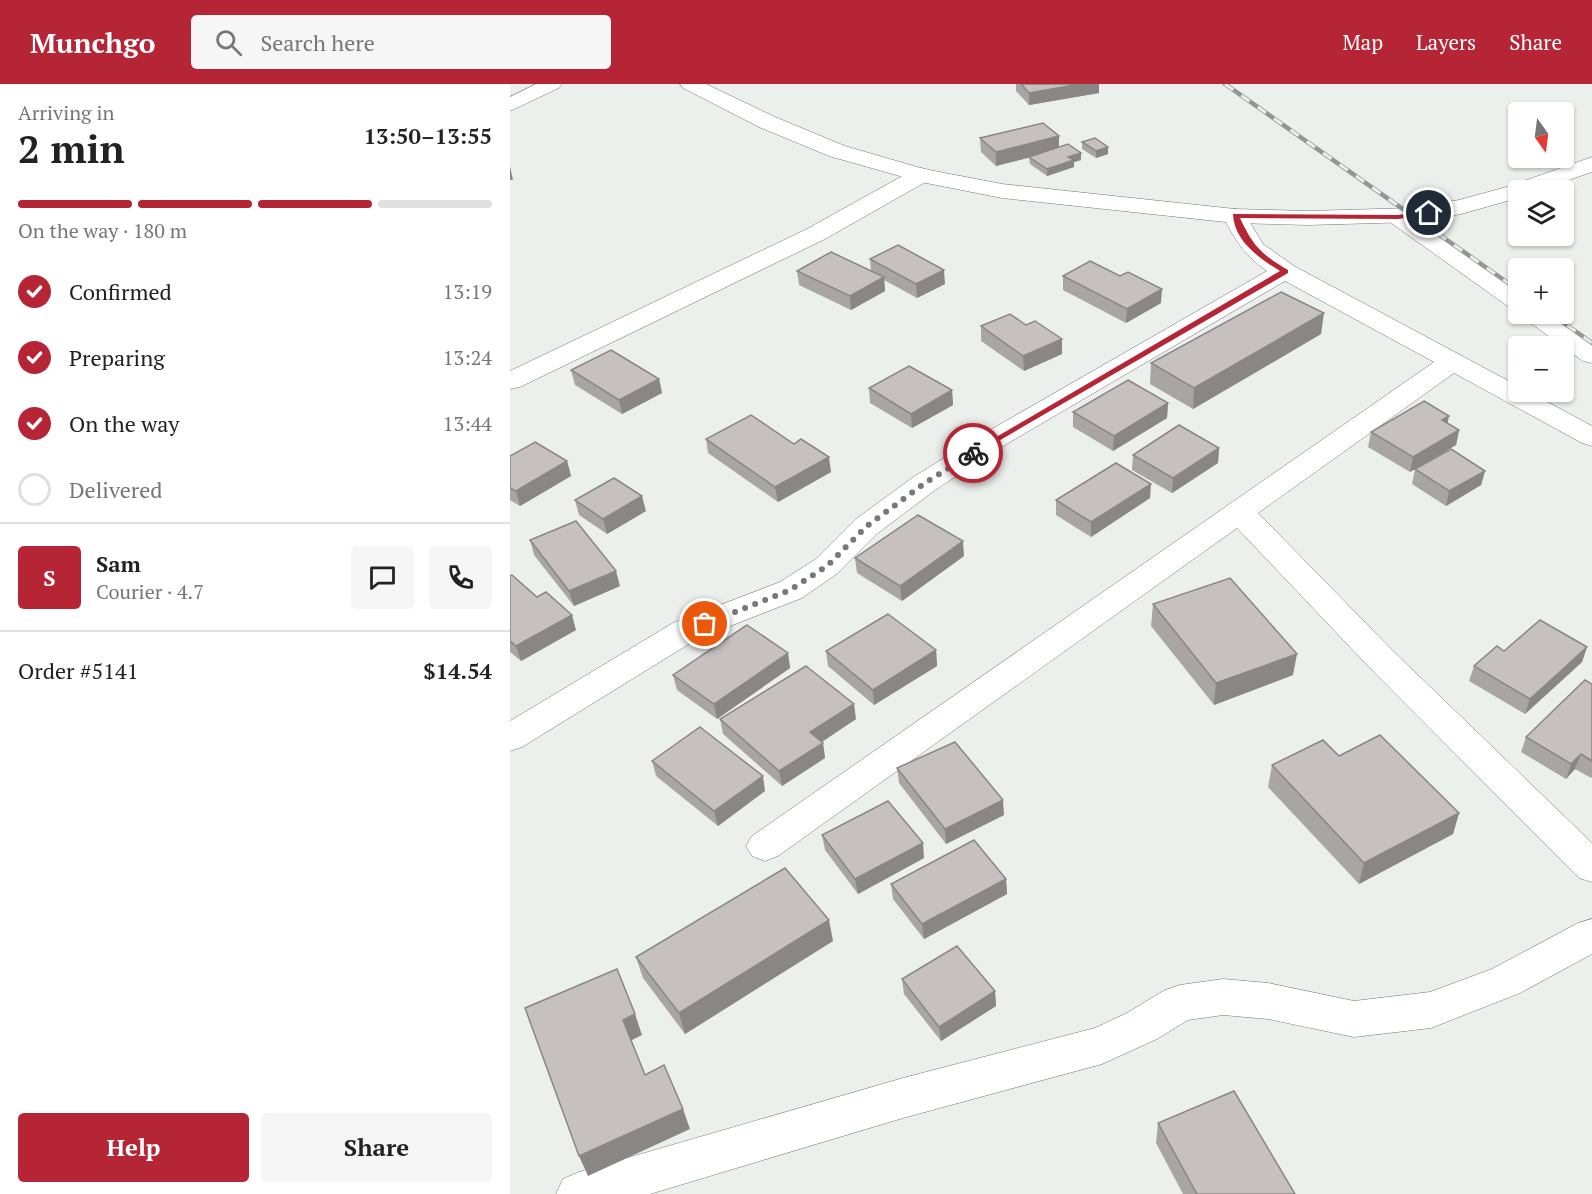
<!DOCTYPE html>
<html lang="en">
<head>
<meta charset="utf-8">
<style>
  :root { --surface:#fff; --page:#f6f6f6; --text:#222; --muted:#767676; --line:#e0e0e0; --accent:#b62535 }
  body { margin:0; font-family:"PT Serif",serif; background:var(--page); color:var(--text); height:100vh; display:flex; flex-direction:column; font-size:22px; white-space:nowrap }
  * { box-sizing:border-box; margin:0 }
  p { font-size:20px; color:var(--muted) }
  .icon { flex:none; width:33px; height:33px; fill:none; stroke:currentColor; stroke-width:2; stroke-linecap:round; stroke-linejoin:round }
  .map { position:relative; flex:1; overflow:hidden }
  .side { display:flex; flex-direction:column; background:var(--surface); width:510px }
  .side>* { flex:none }
  .needle { width:39px; rotate:166deg }
  .tools { position:absolute; left:998px; top:18px; display:grid; gap:12px }
  .tools a { display:grid; place-items:center; width:66px; height:66px; border-radius:6px; background:var(--surface); box-shadow:0 2px 4px #0004; font-size:30px }
  .pin { position:absolute; display:grid; place-items:center; width:51px; height:51px; color:#fff; margin:-26px; border:3px solid #fff; border-radius:50%; box-shadow:0 2px 6px #0007 }
  .courier { position:absolute; display:grid; place-items:center; width:60px; height:60px; margin:-30px; border:4px solid #b62535; border-radius:50%; background:#fff; color:#222; box-shadow:0 2px 8px #0007 }
  .summary em { font-style:normal; font-weight:700 }
  .summary div { display:flex; flex-direction:column-reverse }
  .summary { display:flex; align-items:center; justify-content:space-between; height:102px; padding:0 18px }
  h1 { font-size:39px; font-weight:700; line-height:45px }
  .bar { display:grid; grid-template-columns:repeat(4,1fr); gap:9px 6px; align-content:center; height:72px; padding:0 18px }
  .bar i { height:8px; border-radius:4px; background:var(--line) }
  .bar .current { background:var(--accent) }
  .bar p { grid-column:span 4 }
  .line { display:flex; align-items:center; gap:15px; padding:0 18px; border-top:2px solid var(--line) }
  .line div { flex:1 }
  .round { display:grid; place-items:center; flex:none; width:63px; height:63px; border-radius:6px; background:var(--page) }
  ol { padding:0 18px; list-style:none }
  li { display:flex; align-items:center; gap:18px; height:66px }
  li p { margin-inline-start:auto }
  li .icon { padding:6px; border-radius:50%; background:var(--accent); color:#fff; stroke-width:4 }
  li:last-child { color:var(--muted) }
  li i { width:33px; height:33px; border:3px solid var(--line); border-radius:50% }
  .primary-button { display:flex; gap:12px; margin-top:auto; padding:12px 18px }
  .primary-button a { flex:1; height:69px; border-radius:6px; background:var(--accent); color:#fff; font-size:24px; font-weight:700; line-height:69px; text-align:center }
  .primary-button a+a { background:var(--page); color:var(--text) }
  header { display:flex; align-items:center; gap:36px; box-sizing:border-box; height:84px; padding:0 30px; background:var(--accent); color:#fff }
  header strong { font-size:28px }
  nav { display:flex; gap:33px; margin-inline-start:auto; font-size:21px }
  .search { width:420px; height:54px; background:var(--page); display:flex; align-items:center; gap:15px; box-sizing:border-box; padding:0 21px; border-radius:6px; color:var(--muted); font-size:22px }
  main { display:flex; flex:1; min-height:0 }
  .map>svg:first-child { display:block }
</style>
</head>
<body>
<header>
<strong>Munchgo</strong>
<div class="search"><svg class="icon" aria-label="search" viewBox="0 0 24 24"><circle cx="10" cy="10" r="6"/><path d="M15 15l6 6"/></svg>Search here</div>
<nav><a>Map</a><a>Layers</a><a>Share</a></nav>
</header>
<main>
<section class="side">
<div class="summary"><div><h1>2 min</h1><p>Arriving in</p></div><em>13:50–13:55</em></div>
<div class="bar"><i class="current"></i><i class="current"></i><i class="current"></i><i></i><p>On the way · 180 m</p></div>
<ol>
<li><svg class="icon" aria-label="check" viewBox="0 0 24 24"><path d="M5 12l5 5 9-10"/></svg>Confirmed<p>13:19</p></li>
<li><svg class="icon" aria-label="check" viewBox="0 0 24 24"><path d="M5 12l5 5 9-10"/></svg>Preparing<p>13:24</p></li>
<li><svg class="icon" aria-label="check" viewBox="0 0 24 24"><path d="M5 12l5 5 9-10"/></svg>On the way<p>13:44</p></li>
<li><i></i>Delivered</li>
</ol>
<div class="line" style="height:108px"><b class="round" style="background:var(--accent);color:#fff">S</b><div><b>Sam</b><p>Courier · 4.7</p></div><a class="round"><svg class="icon" aria-label="chat" viewBox="0 0 24 24"><path d="M4 5h16v11H9l-5 4z"/></svg></a><a class="round"><svg class="icon" aria-label="phone" viewBox="0 0 24 24"><path d="M5 4h4l2 5-3 2q2 4 5 5l2-3 5 2v4C11 20 4 13 5 4z"/></svg></a></div>
<div class="line" style="height:78px"><div>Order #5141</div><b>$14.54</b></div>
<div class="primary-button"><a>Help</a><a>Share</a></div>
</section>
<div class="map">
<svg width="1082" height="1110" viewBox="0 0 1082 1110">
  <rect width="100%" height="100%" fill="#ecf0ec"/>
  <g fill="none" stroke-linecap="round" stroke-linejoin="round">
    <defs>
      <g id="minor">
        <path d="M26 0H52L49 4 0 27V13Z"/>
        <path d="M411 84 419 86 422 91 419 96 315 155 10 303 0 305V287L297 145 403 86Z"/>
        <path d="M725 125 733 127 753 160 784 182 1008 302V308H1019L1082 342V362L1072 359 944 289 748 429 883 567 1082 759V798L1069 794 859 583 727 444 268 772 255 777 242 772 236 762 242 752 924 278 775 197 488 365 425 406 368 449 328 489 292 514 187 555 12 663 0 667V637L163 539 270 498 306 475 346 435 405 392 468 353 757 187C736 173 724 155 713 132L717 127Z"/>
        <path d="M888 126 896 128 1008 206V226L999 223 880 138 876 133 880 128Z"/>
        <path d="M1011 230H1040L1082 259V279L1073 277 1015 235Z"/>
        <path d="M1082 835V870L1010 909 921 944 844 953 758 935 713 931 678 936 647 955 592 980 393 1034 140 1110H46L53 1095 69 1088 393 994 585 944 617 929 655 906 670 901 713 895 758 899 844 917 920 908 982 885 1068 839Z"/>
      </g>
      <path id="tertiary" d="M170 0H196L265 33 335 62 414 85 492 100 725 125 798 127 903 124 949 116 1000 102 1082 73V88L1029 106H1008V114L951 130 903 138 798 141 725 139 492 114 411 98 319 72 249 43 173 4Z"/>
    </defs>
    <use href="#minor" stroke="#747774" stroke-width="1"/>
    <use href="#tertiary" stroke="#747774" stroke-width="1"/>
    <use href="#minor" fill="#fff" fill-rule="evenodd"/>
    <use href="#tertiary" fill="#fff" fill-rule="evenodd"/>
    <defs>
      <g id="rail">
        <path d="M715 0 1008 206"/>
        <path d="M1041 230 1082 259"/>
      </g>
    </defs>
    <use href="#rail" stroke="#939693" stroke-width="4.5"/>
    <use href="#rail" stroke="#ecf0ec" stroke-width="3" stroke-dasharray="10" stroke-linecap="butt"/>
  </g>
  <g fill="#aaa5a5">
    <path d="M506 0H589V9L519 21 506 7Z"/>
    <path d="M470 54 549 63 571 76 564 78V83L537 92 520 80 519 73 486 82 471 68Z"/>
    <path d="M572 58 598 63V70L586 74 572 65Z"/>
    <path d="M360 175 435 200 407 214 374 196 375 207 341 226 289 201 287 187H361Z"/>
    <path d="M553 192 651 219 616 239 553 206Z"/>
    <path d="M471 242 552 270 514 287 471 257Z"/>
    <path d="M811 250 683 325 640 300 641 279Z"/>
    <path d="M61 286 149 295 152 309 112 330 65 301Z"/>
    <path d="M359 304 442 306 443 321 402 344 360 319Z"/>
    <path d="M658 319 657 334 603 367 563 343V328Z"/>
    <path d="M938 339 949 346 946 361 900 388 858 363 861 348Z"/>
    <path d="M196 355 284 360 321 388 268 418 198 369Z"/>
    <path d="M709 364 708 379 662 409 622 386 623 371Z"/>
    <path d="M0 372 57 377 61 392 10 422 0 416Z"/>
    <path d="M905 385 975 387 971 401 936 422 902 400Z"/>
    <path d="M640 414 581 453 546 431V416Z"/>
    <path d="M65 416 136 427 97 450 69 431Z"/>
    <path d="M20 456 110 502 64 522 24 471Z"/>
    <path d="M454 472 392 517 347 489 345 474Z"/>
    <path d="M0 492 66 546 11 577 0 568Z"/>
    <path d="M643 520 783 591 704 621 641 542Z"/>
    <path d="M1077 563 1072 578 1015 630 959 597 964 582 994 567Z"/>
    <path d="M426 566 427 582 364 621 318 582 316 567Z"/>
    <path d="M278 569 280 584 207 635 167 606 163 591Z"/>
    <path d="M1082 600V693L1081 694 1065 685 1056 695 1011 668 1016 653Z"/>
    <path d="M210 635H346L311 658 313 659 315 674 272 702 213 650Z"/>
    <path d="M829 672 949 729 943 750 849 800 758 703 762 681Z"/>
    <path d="M142 677 255 707 208 742 146 692Z"/>
    <path d="M387 684 494 731 436 760 389 699Z"/>
    <path d="M312 751 414 774 348 810 315 766Z"/>
    <path d="M496 795 497 810 414 855 383 815 381 800Z"/>
    <path d="M323 857 175 950 133 894 126 873Z"/>
    <path d="M392 895 485 907 486 922 431 957 394 910Z"/>
    <path d="M648 1039 785 1110H673L646 1059Z"/>
  </g>
  <g fill="#8b8686">
    <path d="M570 0H589V9L519 21V9Z"/>
    <path d="M549 52V66L486 82V68Z"/>
    <path d="M598 63V70L586 74V67Z"/>
    <path d="M571 69V76L564 78V83L537 92V85L558 73Z"/>
    <path d="M0 82 3 96H0Z"/>
    <path d="M434 186 435 200 407 214 406 200Z"/>
    <path d="M374 193 375 207 341 226 340 212Z"/>
    <path d="M652 205 651 219 616 239 617 225Z"/>
    <path d="M814 229 811 250 683 325 684 304Z"/>
    <path d="M552 255V270L514 287 513 272Z"/>
    <path d="M149 295 152 309 112 330 109 316Z"/>
    <path d="M442 306 443 321 402 344 401 330Z"/>
    <path d="M658 319 657 334 603 367 604 352Z"/>
    <path d="M939 332 936 347 932 336Z"/>
    <path d="M949 346 946 361 900 388 903 373Z"/>
    <path d="M709 364 708 379 662 409 663 394Z"/>
    <path d="M319 373 321 388 268 418 265 403Z"/>
    <path d="M57 377 61 392 10 422 6 407Z"/>
    <path d="M975 387 971 401 936 422 939 407Z"/>
    <path d="M641 400 640 414 581 453V438Z"/>
    <path d="M132 412 136 427 97 450 93 435Z"/>
    <path d="M453 457 454 472 392 517 390 502Z"/>
    <path d="M106 487 110 502 64 522 59 507Z"/>
    <path d="M62 531 66 546 11 577 6 562Z"/>
    <path d="M1077 563 1072 578 1015 630 1020 615Z"/>
    <path d="M426 566 427 582 364 621 363 606Z"/>
    <path d="M278 569 280 584 207 635 204 620Z"/>
    <path d="M787 570 783 591 704 621 706 599Z"/>
    <path d="M344 620 346 635 303 664 300 648Z"/>
    <path d="M313 659 315 674 272 702 269 687Z"/>
    <path d="M1071 670 1065 685 1056 695 1061 680Z"/>
    <path d="M253 692 255 707 208 742 204 727Z"/>
    <path d="M493 716 494 731 436 760 435 745Z"/>
    <path d="M949 729 943 750 849 800 854 779Z"/>
    <path d="M413 759 414 774 348 810 345 795Z"/>
    <path d="M496 795 497 810 414 855 412 840Z"/>
    <path d="M319 836 323 857 175 950 169 929Z"/>
    <path d="M485 907 486 922 431 957 429 943Z"/>
    <path d="M125 930 132 951 120 957 113 936Z"/>
    <path d="M173 1025 180 1045 78 1092 69 1072Z"/>
  </g>
  <g fill="#c6c0c0" stroke="#8b8686" stroke-width="1.5">
    <path d="M511 0H570L519 9Z"/>
    <path d="M533 39 549 52 486 68 470 54Z"/>
    <path d="M585 54 598 63 586 67 572 58Z"/>
    <path d="M558 60 571 69 558 73 564 76 537 85 519 73Z"/>
    <path d="M388 161 434 186 406 200 360 175Z"/>
    <path d="M321 168 374 193 340 212 287 187Z"/>
    <path d="M580 177 610 192 618 188 652 205 617 225 553 192Z"/>
    <path d="M771 208 814 229 684 304 641 279Z"/>
    <path d="M500 230 516 241 525 237 552 255 513 272 471 242Z"/>
    <path d="M101 266 149 295 109 316 61 286Z"/>
    <path d="M399 282 442 306 401 330 359 304Z"/>
    <path d="M618 296 658 319 604 352 563 328Z"/>
    <path d="M914 317 939 332 932 336 949 346 903 373 861 348Z"/>
    <path d="M241 331 284 360 291 355 319 373 265 403 196 355Z"/>
    <path d="M669 341 709 364 663 394 623 371Z"/>
    <path d="M25 358 57 377 6 407 0 404V372Z"/>
    <path d="M941 365 975 387 939 407 905 385Z"/>
    <path d="M606 379 641 400 581 438 546 416Z"/>
    <path d="M104 394 132 412 93 435 65 416Z"/>
    <path d="M408 431 453 457 390 502 345 474Z"/>
    <path d="M66 437 106 487 59 507 20 456Z"/>
    <path d="M2 491 27 513 36 508 62 531 6 562 0 557V492Z"/>
    <path d="M720 494 787 570 706 599 643 520Z"/>
    <path d="M378 530 426 566 363 606 316 567Z"/>
    <path d="M1030 536 1077 563 1020 615 964 582 987 562 994 567Z"/>
    <path d="M237 541 278 569 204 620 163 591Z"/>
    <path d="M296 582 344 620 300 648 313 659 269 687 210 635Z"/>
    <path d="M1075 596 1082 600V677L1071 670 1061 680 1016 653Z"/>
    <path d="M190 643 253 692 204 727 142 677Z"/>
    <path d="M870 651 949 729 854 779 762 681 813 656 829 672Z"/>
    <path d="M445 658 493 716 435 745 387 684Z"/>
    <path d="M378 717 413 759 345 795 312 751Z"/>
    <path d="M464 756 496 795 412 840 381 800Z"/>
    <path d="M275 784 319 836 169 929 126 873Z"/>
    <path d="M447 862 485 907 429 943 392 895Z"/>
    <path d="M107 885 125 930 113 936 135 991 154 981 173 1025 69 1072 15 924Z"/>
    <path d="M724 1007 785 1110H687L648 1039Z"/>
  </g>
  <path fill="#b62535" d="M919 127 922 130 888 135 730 134C743 162 751 170 778 186V189L466 370 459 369 770 187C749 174 724 157 723 130L888 131Z"/>
  <g fill="none" stroke-linecap="round" stroke-linejoin="round">
    <path stroke="#777976" stroke-width="6" stroke-dasharray="0 10.8" d="M195 540 280 506 317 482 357 442 415 399 463 369"/>
  </g>
</svg>
<div class="tools">
<a><svg class="needle" viewBox="-14 -14 28 28"><path d="M0-13l5 13h-10z" fill="#e53935"/><path d="M0 13l5-13h-10z" fill="#767676"/></svg></a>
<a><svg class="icon" aria-label="layers" viewBox="0 0 24 24"><path d="M12 4l9 5-9 5-9-5zM3 14l9 5 9-5"/></svg></a>
<a>+</a>
<a>−</a>
</div>
<div class="pin" style="left:195px;top:540px;background:#ea580c"><svg class="icon" aria-label="bag" viewBox="0 0 24 24"><path d="M5 8h14l-1 12H6zM9 8a3 3 0 0 1 6 0"/></svg></div>
<div class="pin" style="left:919px;top:129px;background:#1f2937"><svg class="icon" aria-label="home" viewBox="0 0 24 24"><path d="M3 11l9-7 9 7M6 9v11h12V9"/></svg></div>
<div class="courier" style="left:463px;top:369px"><svg class="icon" aria-label="bike" viewBox="0 0 24 24"><circle cx="6" cy="16" r="4"/><circle cx="18" cy="16" r="4"/><path d="M6 16l4-8h5l3 8M10 8l3 8H6M13 5h3"/></svg></div>
</div>
</main>
</body>
</html>
